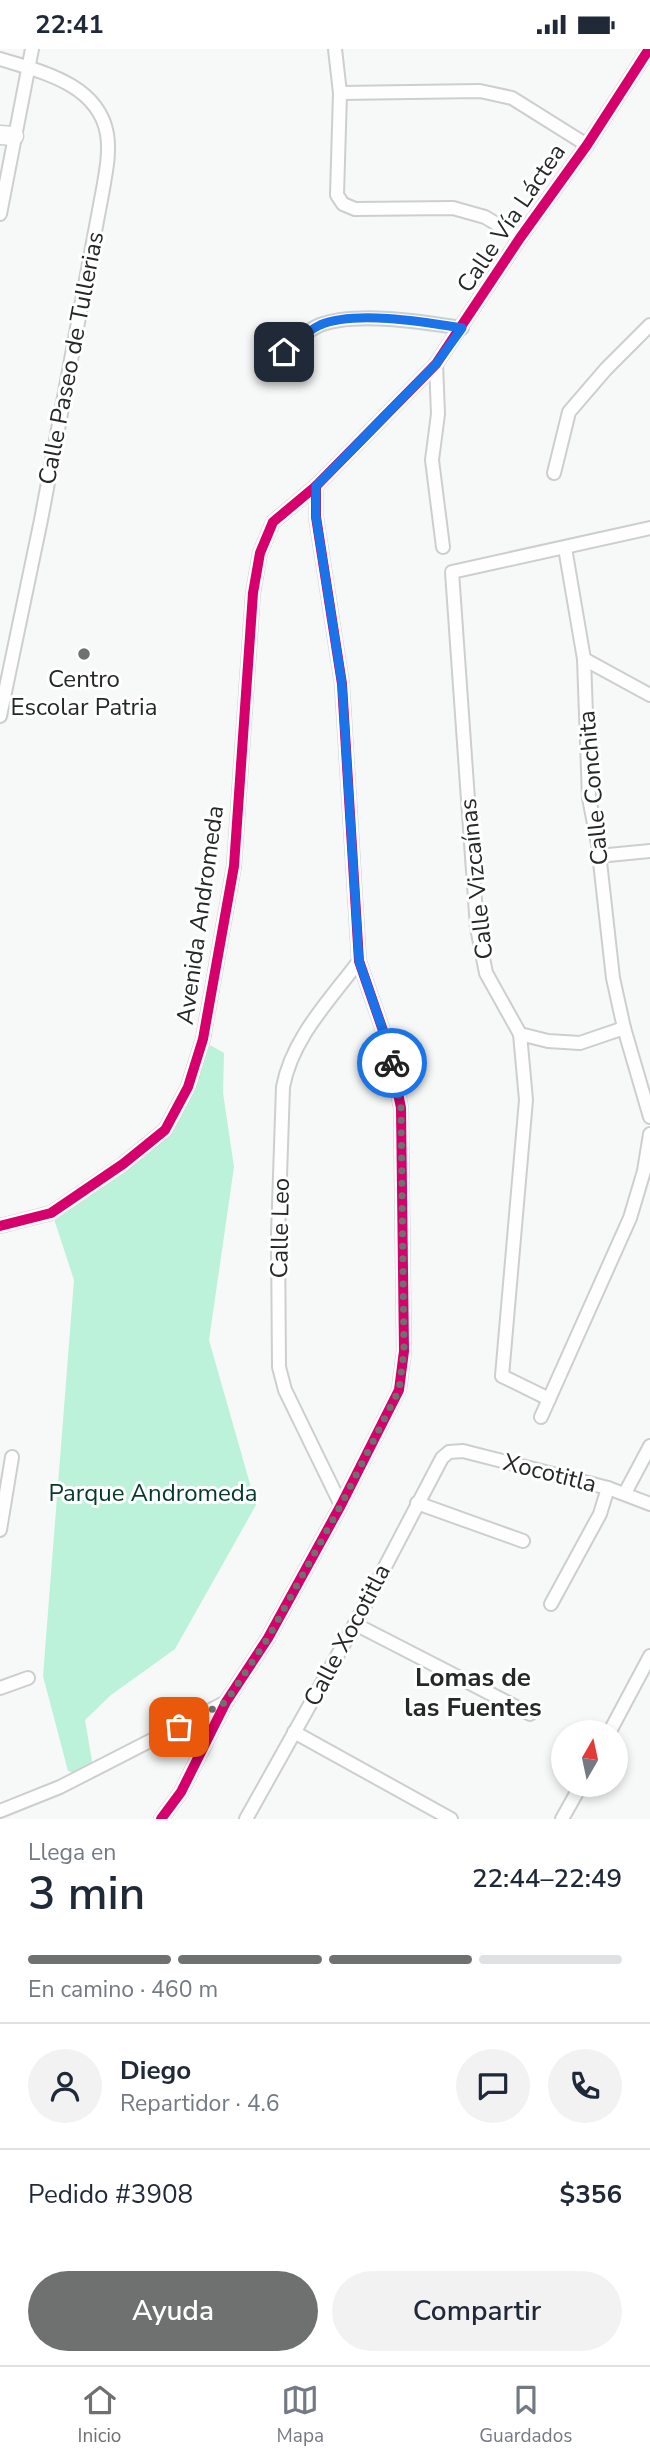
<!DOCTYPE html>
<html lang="es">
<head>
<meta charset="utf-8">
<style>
  :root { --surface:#fff; --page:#f2f2f3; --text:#1f2937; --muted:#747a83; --line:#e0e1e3; --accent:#6f7170 }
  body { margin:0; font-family:"Nunito Sans",sans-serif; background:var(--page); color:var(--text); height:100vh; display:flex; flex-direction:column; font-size:26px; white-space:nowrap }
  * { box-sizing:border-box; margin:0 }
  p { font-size:23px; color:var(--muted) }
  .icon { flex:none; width:38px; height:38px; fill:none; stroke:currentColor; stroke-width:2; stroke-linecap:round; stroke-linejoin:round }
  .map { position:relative; height:1770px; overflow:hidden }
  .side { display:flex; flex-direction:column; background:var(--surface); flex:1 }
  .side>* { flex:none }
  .needle { width:46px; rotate:9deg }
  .fabs { position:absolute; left:551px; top:1671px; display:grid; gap:14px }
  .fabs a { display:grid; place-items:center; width:77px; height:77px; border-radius:50%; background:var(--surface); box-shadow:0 4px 10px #0003; font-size:35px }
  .pin { position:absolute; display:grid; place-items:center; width:60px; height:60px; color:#fff; margin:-30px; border-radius:14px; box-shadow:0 4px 10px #0006 }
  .courier { position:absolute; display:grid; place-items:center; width:70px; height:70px; margin:-35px; border:5px solid #1a73e8; border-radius:50%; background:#fff; color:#222; box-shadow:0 2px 9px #0007 }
  .head em { font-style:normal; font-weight:600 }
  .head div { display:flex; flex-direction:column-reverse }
  .head { display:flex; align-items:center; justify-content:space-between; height:119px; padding:0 28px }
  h1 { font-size:46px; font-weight:600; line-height:52px }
  .bar { display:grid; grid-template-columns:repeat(4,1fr); gap:10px 7px; align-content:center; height:84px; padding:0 28px }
  .bar i { height:9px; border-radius:5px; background:var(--line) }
  .bar .on { background:var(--accent) }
  .bar p { grid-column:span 4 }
  .line { display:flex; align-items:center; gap:18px; padding:0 28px; border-top:2px solid var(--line) }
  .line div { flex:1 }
  .round { display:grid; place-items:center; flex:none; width:74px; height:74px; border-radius:37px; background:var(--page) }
  .action { display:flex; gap:14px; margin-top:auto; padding:14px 28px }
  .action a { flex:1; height:80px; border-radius:42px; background:var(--accent); color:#fff; font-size:28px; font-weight:600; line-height:80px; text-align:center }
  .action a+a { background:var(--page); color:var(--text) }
  .status { display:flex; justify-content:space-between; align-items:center; height:49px; padding:0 35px; background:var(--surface); direction:ltr }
  .status svg { height:19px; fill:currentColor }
  .tab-bar { display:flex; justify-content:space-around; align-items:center; height:98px; border-top:2px solid var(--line); background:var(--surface); font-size:19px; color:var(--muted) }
  .tab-bar a { display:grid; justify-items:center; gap:4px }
  .tab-bar .on { color:var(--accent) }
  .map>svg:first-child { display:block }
</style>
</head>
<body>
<div class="status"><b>22:41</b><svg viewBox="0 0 49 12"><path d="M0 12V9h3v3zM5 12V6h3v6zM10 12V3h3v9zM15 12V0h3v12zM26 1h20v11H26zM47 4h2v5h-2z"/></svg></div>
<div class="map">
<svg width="650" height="1770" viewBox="0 0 650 1770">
  <rect width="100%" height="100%" fill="#f6f9f7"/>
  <path fill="#bbf2d9" d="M210 996 224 1004 223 1044 234 1118 209 1291 256 1456 175 1600 111 1646 85 1671 92 1712 83 1727 68 1722 43 1627 74 1231 53 1167 167 1086 189 1048Z"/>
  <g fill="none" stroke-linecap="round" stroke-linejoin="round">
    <defs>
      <g id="street">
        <path d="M335 0 340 44 337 146 343 155 355 160 453 159 485 168 520 189"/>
        <path d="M0 10C42 23 98 35 107 85 110 103 106 123 103 140L41 471 0 667"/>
        <path d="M340 44 480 42 512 49 587 96"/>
        <path d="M0 165 32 0"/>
        <path d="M436 315 438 365 432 411 443 498"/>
        <path d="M267 316C282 304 303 283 320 276 356 262 424 273 462 279"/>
        <path d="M554 424 569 363 606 320 650 276"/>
        <path d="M565 499 584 610 589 749 598 795 613 929 624 979 650 1068"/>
        <path d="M584 610 650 646"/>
        <path d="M598 807 650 802"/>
        <path d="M520 985 548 992 580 994 624 979"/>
        <path d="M0 1177 51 1164 123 1115 165 1081 188 1038 203 990 234 817 253 544 260 504 273 473 316 437 436 315 520 189 587 96 649 0"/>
        <path d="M549 1350 502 1327 526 1051 520 985 486 924 477 879 452 523 650 479"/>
        <path d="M541 1368 630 1169 644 1122 650 1085"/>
        <path d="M625 1444 650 1397"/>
        <path d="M417 1454 523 1492"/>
        <path d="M341 1456 285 1341 279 1318 278 1186 283 1038C292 989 330 951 359 912"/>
        <path d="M0 1481 12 1408"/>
        <path d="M551 1555 600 1465 608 1439"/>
        <path d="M355 1575 530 1665"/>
        <path d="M0 1639 28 1629"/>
        <path d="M294 1683 451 1770"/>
        <path d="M609 1684 650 1607"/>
        <path d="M0 1762 60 1738 226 1653"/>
        <path d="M161 1770 181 1743 226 1653 268 1589 341 1456 399 1341 404 1302 401 1059 389 999 359 912 342 635 316 468V437"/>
        <path d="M246 1770 355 1575 442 1409 449 1403 463 1402 608 1439 650 1455"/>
        <path d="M562 1770 581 1736"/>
      </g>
      <path id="secondary" d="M0 86 14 87"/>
    </defs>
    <use href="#street" stroke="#cdcfce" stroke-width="16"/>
    <use href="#secondary" stroke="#cdcfce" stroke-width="21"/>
    <use href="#street" stroke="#fefefe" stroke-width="12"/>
    <use href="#secondary" stroke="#fefefe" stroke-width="18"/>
    <defs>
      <g id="cycleway">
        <path d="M0 1177 51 1164 123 1115 165 1081 188 1038 203 990 234 817 253 544 260 504 273 473 316 437 436 315 520 189 587 96 649 0"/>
        <path d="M161 1770 181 1743 226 1653 268 1589 341 1456 399 1341 404 1302 401 1059 389 999 359 912 342 635 316 468V437"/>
      </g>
    </defs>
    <use href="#cycleway" stroke="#fff" stroke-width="15"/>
    <use href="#cycleway" stroke="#d6006c" stroke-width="10"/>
  </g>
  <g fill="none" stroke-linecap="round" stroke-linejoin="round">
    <path stroke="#6f7170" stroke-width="7" stroke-dasharray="0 12.6" d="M179 1678 226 1653 268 1589 341 1456 399 1341 404 1302 401 1059 392 1014"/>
    <path stroke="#1a73e8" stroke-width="9" d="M284 303C295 294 307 282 320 276 355 261 425 273 462 279L436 315 316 437V468L342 635 359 912 389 999 392 1014"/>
  </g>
  <circle fill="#6f7170" stroke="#fff" stroke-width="2.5" cx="84" cy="605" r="7"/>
  <g text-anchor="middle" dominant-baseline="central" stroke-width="6" stroke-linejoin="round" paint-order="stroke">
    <g font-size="24" fill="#262827" stroke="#fff">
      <text transform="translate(511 169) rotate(-56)">Calle Vía Láctea</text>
      <text transform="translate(71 309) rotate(-79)">Calle Paseo de Tullerias</text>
      <text transform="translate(593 739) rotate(-95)">Calle Conchita</text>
      <text transform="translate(476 830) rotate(-96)">Calle Vizcaínas</text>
      <text transform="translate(200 866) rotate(-82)">Avenida Andromeda</text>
      <text transform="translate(280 1179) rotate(-89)">Calle Leo</text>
      <text transform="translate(550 1424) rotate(14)">Xocotitla</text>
      <text transform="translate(347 1586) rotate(-62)">Calle Xocotitla</text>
    </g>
    <g font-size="24" fill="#262827" stroke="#fff">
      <text x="84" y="630">Centro<tspan x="84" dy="28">Escolar Patria</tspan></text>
    </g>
    <g font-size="24" fill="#043a27" stroke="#fff">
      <text x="153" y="1444">Parque Andromeda</text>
    </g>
    <g font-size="26" font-weight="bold" fill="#262827" stroke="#fff">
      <text x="473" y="1628">Lomas de<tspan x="473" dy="30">las Fuentes</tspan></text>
    </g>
  </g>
</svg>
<div class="fabs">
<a><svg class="needle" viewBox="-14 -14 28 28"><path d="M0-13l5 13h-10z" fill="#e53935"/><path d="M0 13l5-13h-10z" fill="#747a83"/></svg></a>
</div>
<div class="pin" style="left:179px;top:1678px;background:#ea580c"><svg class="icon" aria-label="bag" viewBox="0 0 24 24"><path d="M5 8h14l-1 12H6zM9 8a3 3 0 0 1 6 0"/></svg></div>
<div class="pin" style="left:284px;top:303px;background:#1f2937"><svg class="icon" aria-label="home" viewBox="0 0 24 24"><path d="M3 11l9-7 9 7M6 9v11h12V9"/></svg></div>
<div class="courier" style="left:392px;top:1014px"><svg class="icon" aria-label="bike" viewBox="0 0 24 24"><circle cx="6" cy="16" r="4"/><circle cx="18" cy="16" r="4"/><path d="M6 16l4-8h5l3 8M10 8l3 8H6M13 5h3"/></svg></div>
</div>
<section class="side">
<div class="head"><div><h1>3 min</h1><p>Llega en</p></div><em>22:44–22:49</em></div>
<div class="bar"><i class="on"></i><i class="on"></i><i class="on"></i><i></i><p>En camino · 460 m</p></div>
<div class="line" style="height:126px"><a class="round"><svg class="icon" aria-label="person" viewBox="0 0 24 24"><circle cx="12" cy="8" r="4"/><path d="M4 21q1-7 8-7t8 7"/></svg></a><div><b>Diego</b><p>Repartidor · 4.6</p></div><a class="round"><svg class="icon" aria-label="chat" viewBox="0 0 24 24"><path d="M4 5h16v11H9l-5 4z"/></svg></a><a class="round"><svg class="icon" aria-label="phone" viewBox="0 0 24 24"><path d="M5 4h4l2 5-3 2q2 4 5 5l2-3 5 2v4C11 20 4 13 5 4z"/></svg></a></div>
<div class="line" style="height:91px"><div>Pedido #3908</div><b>$356</b></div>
<div class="action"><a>Ayuda</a><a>Compartir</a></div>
</section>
<nav class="tab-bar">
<a class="on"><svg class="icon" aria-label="home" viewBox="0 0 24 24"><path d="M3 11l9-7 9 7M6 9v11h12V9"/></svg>Inicio</a>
<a><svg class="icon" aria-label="map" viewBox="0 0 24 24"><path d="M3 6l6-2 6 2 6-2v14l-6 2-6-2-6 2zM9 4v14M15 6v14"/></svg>Mapa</a>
<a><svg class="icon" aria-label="saved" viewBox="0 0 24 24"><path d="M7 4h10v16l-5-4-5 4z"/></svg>Guardados</a>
</nav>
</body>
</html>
